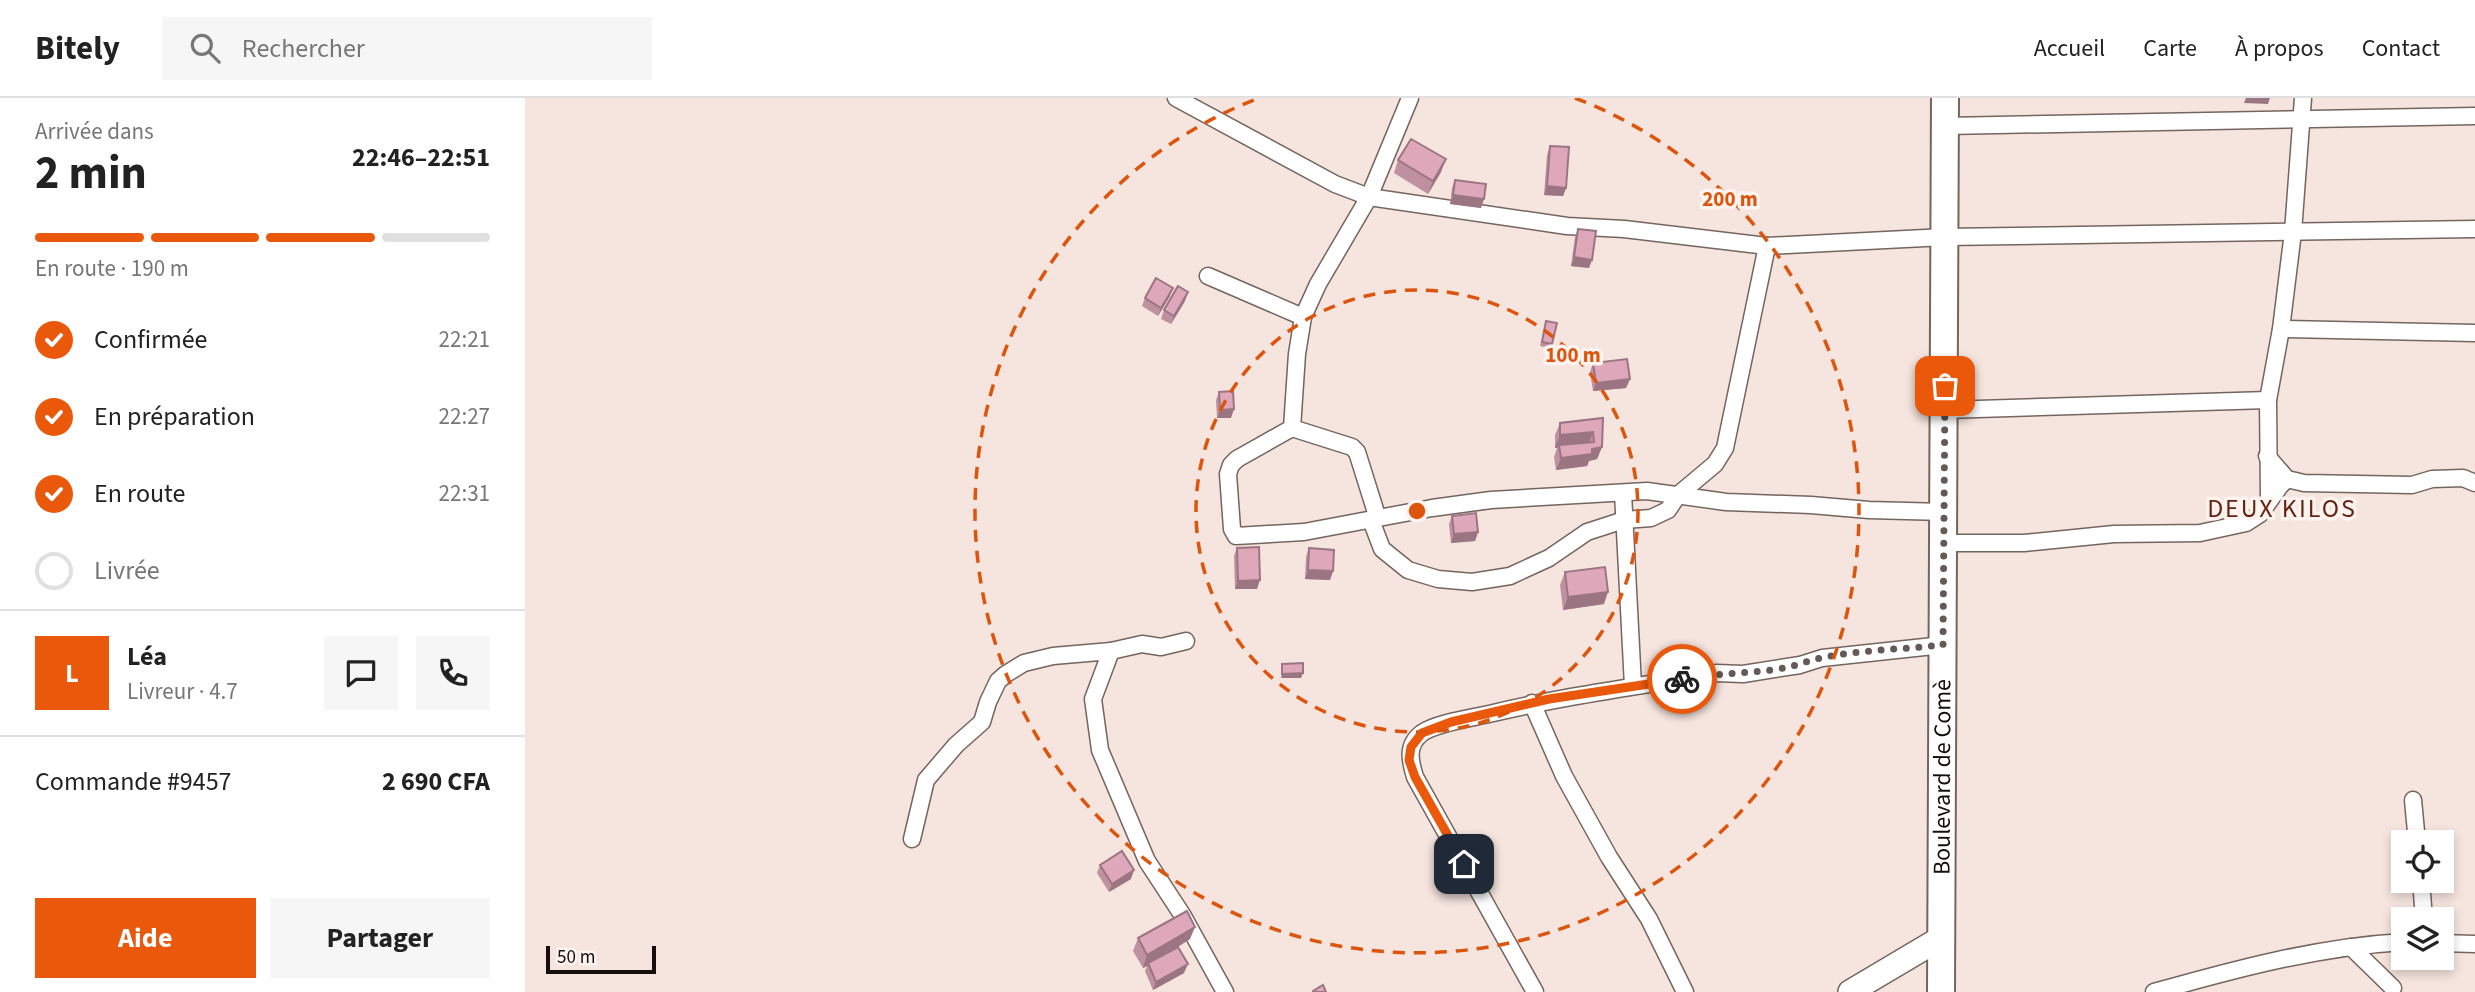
<!DOCTYPE html>
<html lang="fr">
<head>
<meta charset="utf-8">
<style>
  :root { --surface:#fff; --page:#f6f6f6; --text:#222; --muted:#767676; --line:#e0e0e0; --accent:#ea580c }
  body { margin:0; font-family:"Source Sans 3",sans-serif; background:var(--page); color:var(--text); height:100vh; display:flex; flex-direction:column; font-size:26px; white-space:nowrap }
  * { box-sizing:border-box; margin:0 }
  p { font-size:23px; color:var(--muted) }
  .icon { flex:none; width:38px; height:38px; fill:none; stroke:currentColor; stroke-width:2; stroke-linecap:round; stroke-linejoin:round }
  .map { position:relative; flex:1; overflow:hidden }
  .panel { display:flex; flex-direction:column; background:var(--surface); width:525px }
  .panel>* { flex:none }
  .fabs { position:absolute; left:1866px; top:732px; display:grid; gap:14px }
  .fabs a { display:grid; place-items:center; width:63px; height:63px; border-radius:0px; background:var(--surface); box-shadow:0 4px 10px #0003; font-size:35px }
  .scale { position:absolute; left:21px; bottom:18px; width:110px; box-sizing:border-box; padding-left:7px; border:4px solid #140e0c; border-top:0; font-size:19px; line-height:24px; white-space:nowrap; color:#140e0c; -webkit-text-stroke:5px #fef3ef; paint-order:stroke }
  .pin { position:absolute; display:grid; place-items:center; width:60px; height:60px; color:#fff; margin:-30px; border-radius:14px; box-shadow:0 4px 10px #0006 }
  .courier { position:absolute; display:grid; place-items:center; width:70px; height:70px; margin:-35px; border:5px solid #ea580c; border-radius:50%; background:#fff; color:#222; box-shadow:0 2px 9px #0007 }
  .headline em { font-style:normal; font-weight:700 }
  .headline div { display:flex; flex-direction:column-reverse }
  .headline { display:flex; align-items:center; justify-content:space-between; height:119px; padding:0 35px }
  h1 { font-size:46px; font-weight:700; line-height:52px }
  .bar { display:grid; grid-template-columns:repeat(4,1fr); gap:10px 7px; align-content:center; height:84px; padding:0 35px }
  .bar i { height:9px; border-radius:5px; background:var(--line) }
  .bar .selected { background:var(--accent) }
  .bar p { grid-column:span 4 }
  .line { display:flex; align-items:center; gap:18px; padding:0 35px; border-top:2px solid var(--line) }
  .line div { flex:1 }
  .round { display:grid; place-items:center; flex:none; width:74px; height:74px; border-radius:0px; background:var(--page) }
  ol { padding:0 35px; list-style:none }
  li { display:flex; align-items:center; gap:21px; height:77px }
  li p { margin-inline-start:auto }
  li .icon { padding:7px; border-radius:50%; background:var(--accent); color:#fff; stroke-width:4 }
  li:last-child { color:var(--muted) }
  li i { width:38px; height:38px; border:4px solid var(--line); border-radius:50% }
  .primary-button { display:flex; gap:14px; margin-top:auto; padding:14px 35px }
  .primary-button a { flex:1; height:80px; border-radius:0px; background:var(--accent); color:#fff; font-size:28px; font-weight:700; line-height:80px; text-align:center }
  .primary-button a+a { background:var(--page); color:var(--text) }
  header { display:flex; align-items:center; gap:42px; box-sizing:border-box; height:98px; padding:0 35px; background:var(--surface); border-bottom:2px solid var(--line) }
  header strong { font-size:33px }
  nav { display:flex; gap:38px; margin-inline-start:auto; font-size:24px }
  .search { width:490px; height:63px; background:var(--page); display:flex; align-items:center; gap:18px; box-sizing:border-box; padding:0 24px; border-radius:0px; color:var(--muted); font-size:26px }
  main { display:flex; flex:1; min-height:0 }
  .map>svg:first-child { display:block }
</style>
</head>
<body>
<header>
<strong>Bitely</strong>
<div class="search"><svg class="icon" aria-label="search" viewBox="0 0 24 24"><circle cx="10" cy="10" r="6"/><path d="M15 15l6 6"/></svg>Rechercher</div>
<nav><a>Accueil</a><a>Carte</a><a>À propos</a><a>Contact</a></nav>
</header>
<main>
<section class="panel">
<div class="headline"><div><h1>2 min</h1><p>Arrivée dans</p></div><em>22:46–22:51</em></div>
<div class="bar"><i class="selected"></i><i class="selected"></i><i class="selected"></i><i></i><p>En route · 190 m</p></div>
<ol>
<li><svg class="icon" aria-label="check" viewBox="0 0 24 24"><path d="M5 12l5 5 9-10"/></svg>Confirmée<p>22:21</p></li>
<li><svg class="icon" aria-label="check" viewBox="0 0 24 24"><path d="M5 12l5 5 9-10"/></svg>En préparation<p>22:27</p></li>
<li><svg class="icon" aria-label="check" viewBox="0 0 24 24"><path d="M5 12l5 5 9-10"/></svg>En route<p>22:31</p></li>
<li><i></i>Livrée</li>
</ol>
<div class="line" style="height:126px"><b class="round" style="background:var(--accent);color:#fff">L</b><div><b>Léa</b><p>Livreur · 4.7</p></div><a class="round"><svg class="icon" aria-label="chat" viewBox="0 0 24 24"><path d="M4 5h16v11H9l-5 4z"/></svg></a><a class="round"><svg class="icon" aria-label="phone" viewBox="0 0 24 24"><path d="M5 4h4l2 5-3 2q2 4 5 5l2-3 5 2v4C11 20 4 13 5 4z"/></svg></a></div>
<div class="line" style="height:91px"><div>Commande #9457</div><b>2 690 CFA</b></div>
<div class="primary-button"><a>Aide</a><a>Partager</a></div>
</section>
<div class="map">
<svg width="1950" height="894" viewBox="0 0 1950 894">
  <rect width="100%" height="100%" fill="#f6e4de"/>
  <g fill="none" stroke-linecap="round" stroke-linejoin="round">
    <defs>
      <g id="street">
        <path d="M651 0 810 86 844 99 1042 128 1099 131 1242 148 1420 139 1950 131"/>
        <path d="M1421 28 1950 18"/>
        <path d="M683 178 778 219"/>
        <path d="M1756 231 1950 235"/>
        <path d="M1420 312 1743 302"/>
        <path d="M767 330 772 256 778 219 793 186 844 99 885 0"/>
        <path d="M1742 358 1762 381 1779 385 1887 387 1907 381 1938 380 1950 385"/>
        <path d="M1098 395 1108 588"/>
        <path d="M1744 402 1743 302 1756 231 1768 134 1778 0"/>
        <path d="M853 421 832 354 827 349 767 330 712 361 706 367 703 376 707 431 711 438 779 434 907 410 966 402 1122 393 1201 404 1286 407 1344 412 1419 414"/>
        <path d="M846 422 857 451 883 472 913 481 947 484 985 478 1024 460 1062 434 1099 422 1126 420 1143 412 1153 397 1190 366 1200 350 1242 148"/>
        <path d="M1420 445H1499L1589 436 1675 435 1721 425 1735 416 1755 388 1762 381"/>
        <path d="M586 553 617 546 636 549 661 543"/>
        <path d="M1007 605 1039 678 1084 759 1124 821 1160 894"/>
        <path d="M1888 702 1892 744"/>
        <path d="M387 741 401 682 431 647 457 624 463 604 473 583 481 576 499 565 528 558 586 553 568 601 575 652 622 763 658 818 700 894"/>
        <path d="M1896 782 1899 821"/>
        <path d="M1916 845 1950 846"/>
        <path d="M1826 849 1868 890"/>
        <path d="M1010 894 890 679C885 663 881 647 897 635 911 625 946 620 964 616 1039 598 1115 588 1191 575L1218 576 1275 567 1297 560 1418 547"/>
        <path d="M1629 894C1711 871 1792 849 1878 844"/>
      </g>
      <path id="secondary" d="M1325 894 1416 840"/>
      <g id="primary">
        <path id="s1" d="M1416 894 1420 0"/>
      </g>
    </defs>
    <use href="#street" stroke="#74655f" stroke-width="19"/>
    <use href="#secondary" stroke="#74655f" stroke-width="26"/>
    <use href="#primary" stroke="#74655f" stroke-width="30"/>
    <use href="#street" stroke="#fff" stroke-width="16"/>
    <use href="#secondary" stroke="#fff" stroke-width="23"/>
    <use href="#primary" stroke="#fff" stroke-width="26"/>
  </g>
  <g fill="#bf90a0">
    <path d="M1025 48 1041 90 1038 98 1019 97 1022 57Z"/>
    <path d="M873 62 916 74 903 96 869 75Z"/>
    <path d="M930 82 956 110 925 106 927 90Z"/>
    <path d="M1053 131 1064 170 1046 168 1050 139Z"/>
    <path d="M645 198 633 218 617 208 620 200Z"/>
    <path d="M660 203 646 226 636 221 639 212Z"/>
    <path d="M1021 223 1027 246 1025 250 1015 248Z"/>
    <path d="M1068 265 1105 281 1101 290 1068 293 1065 274Z"/>
    <path d="M694 294 706 320H692L691 302Z"/>
    <path d="M1078 320 1077 349 1072 361 1064 363 1062 368 1031 372 1029 359 1032 350H1030V337L1035 325Z"/>
    <path d="M927 418 953 434 950 443 926 445 924 426Z"/>
    <path d="M712 450 732 491H710L709 458Z"/>
    <path d="M784 450 808 473 805 482 780 481 781 459Z"/>
    <path d="M1040 474 1079 506 1038 512 1035 487Z"/>
    <path d="M575 767 606 781 584 794 572 775Z"/>
    <path d="M613 840 665 841 653 849 659 875 628 892 620 873 622 868 618 870 608 853Z"/>
  </g>
  <g fill="#9b7582">
    <path d="M1721 0H1745L1743 6 1719 5Z"/>
    <path d="M921 61 916 74 903 96 908 83Z"/>
    <path d="M1022 88 1041 90 1038 98 1019 97Z"/>
    <path d="M928 97 959 101 956 110 925 106Z"/>
    <path d="M1049 159 1067 162 1064 170 1046 168Z"/>
    <path d="M648 190 645 198 633 218 636 210Z"/>
    <path d="M663 194 660 203 646 226 649 218Z"/>
    <path d="M1105 281 1101 290 1068 293 1071 285Z"/>
    <path d="M709 311 706 320H692L695 312Z"/>
    <path d="M1068 334 1063 347H1034L1032 350H1030L1035 337Z"/>
    <path d="M1077 349 1072 361 1064 363 1062 368 1031 372 1036 360Z"/>
    <path d="M953 434 950 443 926 445 929 436Z"/>
    <path d="M783 472 808 473 805 482 780 481Z"/>
    <path d="M735 482 732 491H710L713 483Z"/>
    <path d="M1083 494 1079 506 1038 512 1043 499Z"/>
    <path d="M778 575 776 580H756L757 576Z"/>
    <path d="M609 772 606 781 584 794 587 786Z"/>
    <path d="M670 829 665 841 624 866 623 865 622 868 618 870 622 857Z"/>
    <path d="M663 866 659 875 628 892 631 884Z"/>
  </g>
  <g fill="#dea7ba" stroke="#9b7582" stroke-width="2">
    <path d="M886 41 921 61 908 83 873 62Z"/>
    <path d="M1025 48 1044 49 1041 90 1022 88Z"/>
    <path d="M930 82 961 86 959 101 928 97Z"/>
    <path d="M1053 131 1071 133 1067 162 1049 159Z"/>
    <path d="M631 180 648 190 636 210 620 200Z"/>
    <path d="M653 188 663 194 649 218 639 212Z"/>
    <path d="M1021 223 1032 225 1027 246 1017 244Z"/>
    <path d="M1102 261 1105 281 1071 285 1068 265Z"/>
    <path d="M708 293 709 311 695 312 694 294Z"/>
    <path d="M1078 320 1077 349 1067 351V356L1036 360 1034 347 1069 344 1068 334 1035 337V325Z"/>
    <path d="M951 415 953 434 929 436 927 418Z"/>
    <path d="M734 449 735 482 713 483 712 450Z"/>
    <path d="M784 450 809 452 808 473 783 472Z"/>
    <path d="M1080 469 1083 494 1043 499 1040 474Z"/>
    <path d="M778 565V575L757 576V566Z"/>
    <path d="M597 753 609 772 587 786 575 767Z"/>
    <path d="M662 813 670 829 622 857 613 840Z"/>
    <path d="M653 849 663 866 631 884 623 865Z"/>
    <path d="M798 887 801 894H788V893Z"/>
  </g>
  <g fill="none" stroke-linecap="round" stroke-linejoin="round">
    <path stroke="#635956" stroke-width="7" stroke-dasharray="0 12.6" d="M1157 581C1189 575 1221 576 1253 571 1269 569 1284 562 1300 559 1339 552 1379 551 1418 547L1420 288"/>
    <path stroke="#ea580c" stroke-width="9" d="M939 766 890 679 884 662 886 649 897 635 926 624 1024 601 1157 581"/>
  </g>
  <g fill="none" stroke="#dd550c" stroke-width="3.5" stroke-dasharray="12 9">
    <circle cx="892" cy="413" r="221"/>
    <path d="M1050 0A442 442 0 1 1 734 0"/>
  </g>
  <g text-anchor="middle" dominant-baseline="central" stroke-width="7" stroke-linejoin="round" paint-order="stroke">
    <g font-size="24" fill="#140e0c" stroke="#fef3ef">
      <text stroke="none"><textPath href="#s1" startOffset="215">Boulevard de Comè</textPath></text>
    </g>
    <g font-size="26" letter-spacing="2" fill="#652312" stroke="#fef3ef">
      <text x="1757" y="410">DEUX KILOS</text>
    </g>
  </g>
  <circle cx="892" cy="413" r="10" fill="#dd550c" stroke="#fef3ef" stroke-width="3.5"/>
  <g font-size="21" text-anchor="middle" font-weight="bold" fill="#dd550c" stroke="#fef3ef" stroke-width="7" stroke-linejoin="round" paint-order="stroke">
    <text x="1205" y="108">200 m</text>
    <text x="1048" y="264">100 m</text>
  </g>
</svg>
<div class="fabs">
<a><svg class="icon" aria-label="locate" viewBox="0 0 24 24"><circle cx="12" cy="12" r="6"/><path d="M12 2v4M12 18v4M2 12h4M18 12h4"/></svg></a>
<a><svg class="icon" aria-label="layers" viewBox="0 0 24 24"><path d="M12 4l9 5-9 5-9-5zM3 14l9 5 9-5"/></svg></a>
</div>
<div class="scale">50 m</div>
<div class="pin" style="left:1420px;top:288px;background:#ea580c"><svg class="icon" aria-label="bag" viewBox="0 0 24 24"><path d="M5 8h14l-1 12H6zM9 8a3 3 0 0 1 6 0"/></svg></div>
<div class="pin" style="left:939px;top:766px;background:#1f2937"><svg class="icon" aria-label="home" viewBox="0 0 24 24"><path d="M3 11l9-7 9 7M6 9v11h12V9"/></svg></div>
<div class="courier" style="left:1157px;top:581px"><svg class="icon" aria-label="bike" viewBox="0 0 24 24"><circle cx="6" cy="16" r="4"/><circle cx="18" cy="16" r="4"/><path d="M6 16l4-8h5l3 8M10 8l3 8H6M13 5h3"/></svg></div>
</div>
</main>
</body>
</html>
